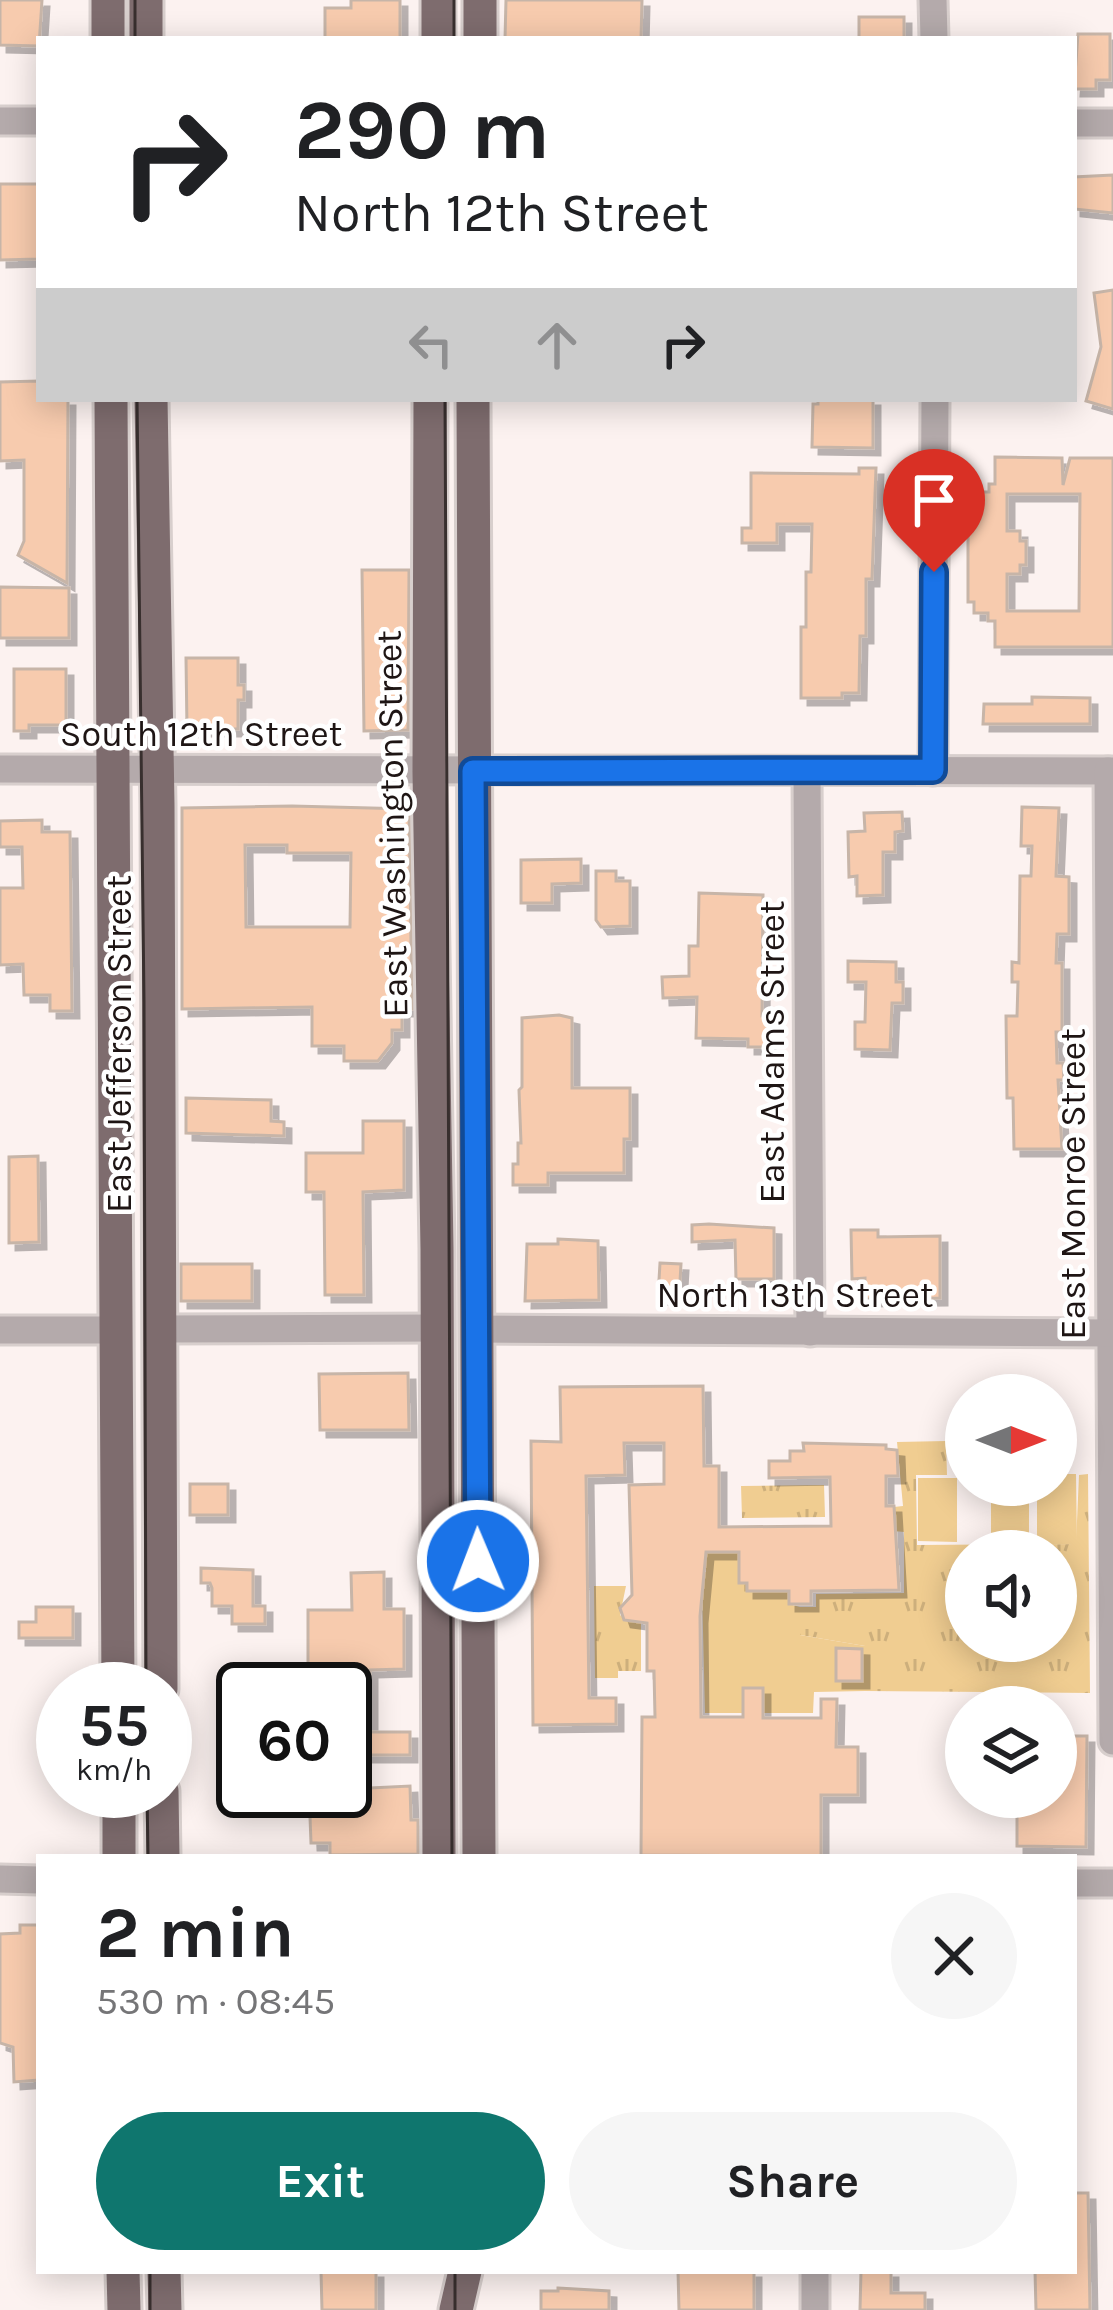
<!DOCTYPE html>
<meta charset="utf-8">
<style>
:root{--surface:#fff;--page:#f6f6f6;--text:#202124;--muted:#757577;--accent:#0f766e}
body{margin:0;font-family:Karla,sans-serif;background:var(--page);color:var(--text);height:100vh;display:flex;flex-direction:column;font-size:45px;white-space:nowrap}
*{box-sizing:border-box;margin:0}
p{font-size:39px;color:var(--muted)}
.icon{flex:none;width:66px;height:66px;fill:none;stroke:currentColor;stroke-width:2;stroke-linecap:round;stroke-linejoin:round}
.map{position:relative;flex:1;overflow:hidden}
.drawer{position:absolute;left:36px;top:1854px;width:1041px;height:420px;display:flex;flex-direction:column;background:var(--surface);border-radius:0px;box-shadow:0 6px 30px #0003}
.drawer>*{flex:none}
.guide{position:absolute;left:36px;top:36px;width:1041px;height:366px;border-radius:0px;box-shadow:0 6px 30px #0003;background:#fff;color:var(--text);overflow:hidden}
.needle{width:78px;rotate:90deg}
.fabs{position:absolute;left:945px;top:1374px;display:grid;gap:24px}
.fabs a{display:grid;place-items:center;width:132px;height:132px;border-radius:50%;background:var(--surface);box-shadow:0 6px 30px #0003;font-size:60px}
.speed{position:absolute;left:36px;top:1662px;display:flex;gap:24px;font-size:60px;font-weight:700;text-align:center}
.speed>*{display:grid;place-content:center;width:156px;height:156px;border-radius:50%;background:var(--surface);box-shadow:0 6px 30px #0003;line-height:1}
.speed small{font-size:30px;font-weight:400}
.speed .limit{border:6px solid #111;border-radius:18px;background:#fff;color:#111}
.pin{position:absolute;display:grid;place-items:center;width:102px;height:102px;color:#fff;margin:-123px -51px;border-radius:50% 50% 50% 0;rotate:-45deg;box-shadow:0 0 12px #0007}
.pin .icon{rotate:45deg}
.me{position:absolute;width:132px;margin:-66px;rotate:359deg;stroke-linejoin:round;filter:drop-shadow(0 0 9px #0008)}
.turn{display:flex;align-items:center;gap:42px;height:252px;padding:0 60px;font-size:54px}
.turn .icon{width:156px;height:156px;stroke-width:2.5}
.turn b{display:block;font-size:84px;line-height:102px}
.lanes{display:flex;align-items:center;height:114px;padding:0 60px;background:#0003;justify-content:center;gap:60px;direction:ltr}
.lanes .off{opacity:.35}
.round{display:grid;place-items:center;flex:none;width:126px;height:126px;border-radius:63px;background:var(--page)}
.summary{display:flex;align-items:center;justify-content:space-between;height:204px;padding:0 60px}
h1{font-size:72px;font-weight:700;line-height:90px}
.cta{display:flex;gap:24px;margin-top:auto;padding:24px 60px}
.cta a{flex:1;height:138px;border-radius:72px;background:var(--accent);color:#fff;font-size:48px;font-weight:700;line-height:138px;text-align:center}
.cta a+a{background:var(--page);color:var(--text)}
.map>svg:first-child{display:block}
.grass{fill:url(#grass-tufts);fill-rule:evenodd}
.green{fill:#f0cd91}
.building{fill:#f7cbae;stroke:#c7b5a8;stroke-width:3;fill-rule:evenodd;filter:url(#shadow)}
.lines{fill:none;stroke-linecap:round;stroke-linejoin:round}
.minor-casing{stroke:#d8cfcd;stroke-width:33}
.major-casing{stroke:#d8cfcd;stroke-width:39}
.minor{stroke:#b4aaab;stroke-width:27}
.major{stroke:#7e6c6e;stroke-width:33}
.tram{stroke:#382f2e;stroke-width:3}
.route-casing{stroke:#114b97;stroke-width:30}
.route{stroke:#1a73e8;stroke-width:21}
.labels{text-anchor:middle;dominant-baseline:central;stroke-width:9;stroke-linejoin:round;paint-order:stroke}
.street-label{font-size:36px;fill:#1e1514;stroke:#fff}
</style>
<div class="map">
<svg width="1113" height="2310" viewBox="0 0 1113 2310">
<defs>
<pattern id="grass-tufts" width="24" height="20" patternUnits="userSpaceOnUse" patternTransform="scale(3)"><rect width="24" height="20" fill="#f0cd91"/><path d="M3 7l-1-3M5 7V3M7 7l1-3M15 17l-1-3M17 17v-4M19 17l1-3" fill="none" stroke="#cdaf7c"/></pattern>
<filter id="shadow"><feDropShadow dx="7" dy="7" stdDeviation="0" flood-color="#0004"/></filter>
</defs>
<rect width="100%" height="100%" fill="#fcf2f0"/>
<g class="grass">
<path d="M946,1441L947,1475H916L917,1545L1076,1544L1079,1475L1088,1474L1090,1693L865,1691V1646L800,1635V1607H816V1594L904,1593V1532L894,1531V1507L903,1506L897,1442ZM966,1551H1056V1641H966Z"/>
<path d="M824,1485L825,1517L742,1518L741,1486Z"/>
<path d="M594,1586H626L620,1615L629,1622H641V1671H618V1678H595Z"/>
</g>
<g class="green">
<path d="M1056,1474H1076L1077,1544L1037,1545V1485H1056Z"/>
<path d="M918,1478H957V1542L918,1541Z"/>
<rect x="991" y="1485" width="38" height="58"/>
<path d="M739,1551V1583H747V1591H789V1604L800,1607V1635L865,1646V1691L814,1692L813,1713H705L702,1590L681,1572H706V1552Z"/>
</g>
<g class="building">
<path d="M0,0H42L39,46L0,45Z"/>
<path d="M351,0H400V39H325V8H351Z"/>
<path d="M506,0H642L641,39H505Z"/>
<rect x="859" y="17" width="45" height="22"/>
<path d="M1078,34H1110V80H1096V89H1074Z"/>
<path d="M1113,175V213L1074,209V177Z"/>
<path d="M0,184H39V259L0,260Z"/>
<path d="M1113,290V409L1086,401L1101,347L1094,293Z"/>
<path d="M39,381V399H68L67,583L18,555L24,541V460L0,461V382Z"/>
<path d="M818,399H873V448L812,447L813,404H818Z"/>
<path d="M995,457L1062,458L1063,485L1070,458H1113V647H995V621H988V613H974V602H968V505H975V492H989V484H995ZM1007,494H1080L1079,611H1007V574H1020V565H1026V541H1020V531H1007Z"/>
<path d="M859,468H876L872,579H866V636H860L859,693H842V698H801V627H806V572H811L812,524H777V543H742V528H751V473L859,474Z"/>
<path d="M362,570H409L408,730L364,731Z"/>
<path d="M0,587L69,588V638H0Z"/>
<path d="M186,658H238V685H244V700H238V729H187Z"/>
<path d="M14,669H66V725H29V731H14Z"/>
<path d="M1032,697L1090,698V724H983L984,704H1032Z"/>
<path d="M292,806L409,809L412,1009H402V1030H392V1043L378,1061H344V1046H312V1007L182,1009V808ZM245,845H287V853H351L350,927H246Z"/>
<path d="M1022,807L1059,808L1056,876L1069,877V934H1057L1056,963H1062V1032H1056L1057,1063H1063L1064,1080H1058L1062,1149H1014L1013,1098H1007L1006,1016H1017L1018,982H1012V962L1019,963L1020,876H1031L1032,846H1021Z"/>
<path d="M902,812L903,831L895,832V852H883V895L857,896V876L849,877L848,832L865,831L864,813Z"/>
<path d="M42,820V832H70L72,1011H50V995H24L23,964L0,965V888H23L22,847H0V821Z"/>
<path d="M581,859V883L552,884V903H521V860Z"/>
<path d="M596,871H616V881H630V926L601,927L596,920Z"/>
<path d="M699,893L763,895L762,1016H768V1047H748V1039L696,1038L697,997L663,998L662,977L689,976V946H698Z"/>
<path d="M848,961L896,962V982H903V1003H892L890,1050L855,1049V1022H865L866,982H848Z"/>
<path d="M559,1015L572,1018V1088H630V1139H624V1173H548V1185H513V1164H518V1143H521L519,1090L522,1087V1018Z"/>
<path d="M186,1098L271,1100V1121L284,1122V1136L186,1133Z"/>
<path d="M363,1121H404V1190L363,1192L364,1295H325L324,1192H306V1153H363Z"/>
<path d="M38,1156L39,1242L9,1243V1157Z"/>
<path d="M709,1224L774,1228V1279H736L735,1240L692,1242V1225Z"/>
<path d="M851,1230H878V1237L940,1236V1298L865,1299V1278L852,1279Z"/>
<path d="M558,1239L598,1241L599,1300L525,1301L527,1244H558Z"/>
<path d="M660,1263L681,1264L679,1298L658,1297Z"/>
<rect x="181" y="1264" width="71" height="37"/>
<path d="M408,1373L409,1430H320L319,1374Z"/>
<path d="M703,1386L704,1466H719V1527L831,1526L830,1477L769,1478V1461H790V1451H804L803,1443L886,1445V1449L897,1450L898,1476H886V1506H894L899,1590L811,1591V1604H789V1591H747V1583H739V1552H706L700,1616L701,1717H743V1688H763V1718H821V1699H837L836,1747H858V1795H821V1856L641,1855L642,1717H655L654,1671H647V1623L624,1620L620,1608L632,1595L629,1485L664,1484V1443H624L625,1475L586,1476L589,1698H616V1724L533,1725L531,1441L561,1442L560,1387Z"/>
<rect x="190" y="1484" width="38" height="31"/>
<path d="M201,1568L253,1570V1606H265V1624H232V1606H212V1588L210,1583H201Z"/>
<path d="M384,1572V1609H404V1669L370,1670V1732H410V1755H345V1689H308V1610H352L351,1573Z"/>
<path d="M36,1607H73V1638H19V1622H36Z"/>
<path d="M836,1648L862,1649V1681H836Z"/>
<path d="M1056,1736H1087L1086,1847L1017,1846V1797H1056Z"/>
<path d="M410,1786L411,1820H418V1854L330,1855V1843H311L309,1791Z"/>
<path d="M20,1925H37L39,1933V2080L14,2082L13,2047L0,2043V1934L20,1933Z"/>
<path d="M1074,2193H1088L1090,2310H1036L1035,2271H1074Z"/>
<path d="M321,2271H376V2310H322Z"/>
<path d="M678,2271H754V2310H679Z"/>
<path d="M861,2271H891V2293H925V2310H860Z"/>
<path d="M558,2288L609,2291V2310H541V2291H558Z"/>
</g>
<g class="lines">
<g class="minor-casing">
<g id="minor">
<path d="M933,0L934,39"/>
<path d="M0,121H39"/>
<path d="M1074,123H1113"/>
<path d="M0,769L1113,771"/>
<path d="M933,771L935,399"/>
<path d="M1108,771L1113,1741"/>
<path d="M807,772L810,1332"/>
<path d="M160,1329L436,1328"/>
<path d="M476,1329L1113,1333"/>
<path d="M0,1330H118"/>
<path d="M0,1879L39,1880"/>
<path d="M1074,1883H1113"/>
<path d="M815,2271V2310"/>
</g>
</g>
<g class="major-casing">
<g id="major">
<path d="M108,0V39"/>
<path d="M146,0V39"/>
<path d="M438,0V39"/>
<path d="M480,0V39"/>
<path d="M111,399L118,1689"/>
<path d="M151,399L158,805L161,1689"/>
<path d="M430,399L429,772L437,1249L439,1857"/>
<path d="M473,399L479,1857"/>
<path d="M119,1791V1857"/>
<path d="M162,1791L163,1857"/>
<path d="M123,2271L124,2310"/>
<path d="M164,2271L165,2310"/>
<path d="M456,2310L465,2271"/>
</g>
</g>
<use href="#minor" class="minor"/>
<use href="#major" class="major"/>
<g class="tram">
<path d="M454,0V39"/>
<path d="M135,39V0"/>
<path d="M137,399L144,1002L146,1689"/>
<path d="M445,399L452,1857"/>
<path d="M147,1791L148,1857"/>
<path d="M150,2271V2310"/>
<path d="M455,2271V2310"/>
</g>
</g>
<g class="lines">
<g class="route-casing">
<path id="route" d="M478,1561L473,771L933,770L934,572"/>
</g>
<use href="#route" class="route"/>
</g>
<g class="labels">
<g class="street-label">
<text x="201" y="734">South 12th Street</text>
<text transform="translate(392 824) rotate(-91)">East Washington Street</text>
<text transform="translate(119 1044) rotate(-90)">East Jefferson Street</text>
<text transform="translate(772 1052) rotate(-90)">East Adams Street</text>
<text transform="translate(1073 1184) rotate(-90)">East Monroe Street</text>
<text x="795" y="1295">North 13th Street</text>
</g>
</g>
</svg>
<div class="fabs">
<a><svg class="needle" viewBox="-14 -14 28 28"><path d="M0-13l5 13h-10z" fill="#e53935"/><path d="M0 13l5-13h-10z" fill="#757577"/></svg></a>
<a><svg class="icon" aria-label="sound" viewBox="0 0 24 24"><path d="M4 9h4l5-4v14l-5-4H4zM17 9q2 3 0 6"/></svg></a>
<a><svg class="icon" aria-label="layers" viewBox="0 0 24 24"><path d="M12 4l9 5-9 5-9-5zM3 14l9 5 9-5"/></svg></a>
</div>
<div class="speed"><div>55<small>km/h</small></div><div class="limit">60</div></div>
<div class="pin" style="left:934px;top:572px;background:#d93025"><svg class="icon" aria-label="arrive" viewBox="0 0 24 24"><path d="M6 21V4h12l-3 4 3 4H6"/></svg></div>
<svg class="me" style="left:478px;top:1561px" viewBox="-20 -20 40 40"><circle r="17" fill="#1a73e8" stroke="#fff" stroke-width="3"/><path d="M0-11L8 9 0 5-8 9z" fill="#fff"/></svg>
<div class="guide">
<div class="turn"><svg class="icon" aria-label="right" viewBox="0 0 24 24"><path d="M7 20v-9h11M14 6l5 5-5 5"/></svg><div><b>290 m</b>North 12th Street</div></div>
<div class="lanes"><svg class="icon off" aria-label="left" viewBox="0 0 24 24"><path d="M17 20v-9H6M10 6l-5 5 5 5"/></svg><svg class="icon off" aria-label="ahead" viewBox="0 0 24 24"><path d="M12 20V5M6 11l6-6 6 6"/></svg><svg class="icon" aria-label="right" viewBox="0 0 24 24"><path d="M7 20v-9h11M14 6l5 5-5 5"/></svg></div>
</div>
<section class="drawer">
<div class="summary"><div><h1>2 min</h1><p>530 m · 08:45</p></div><a class="round"><svg class="icon" aria-label="close" viewBox="0 0 24 24"><path d="M6 6l12 12M18 6L6 18"/></svg></a></div>
<div class="cta"><a>Exit</a><a>Share</a></div>
</section>
</div>
